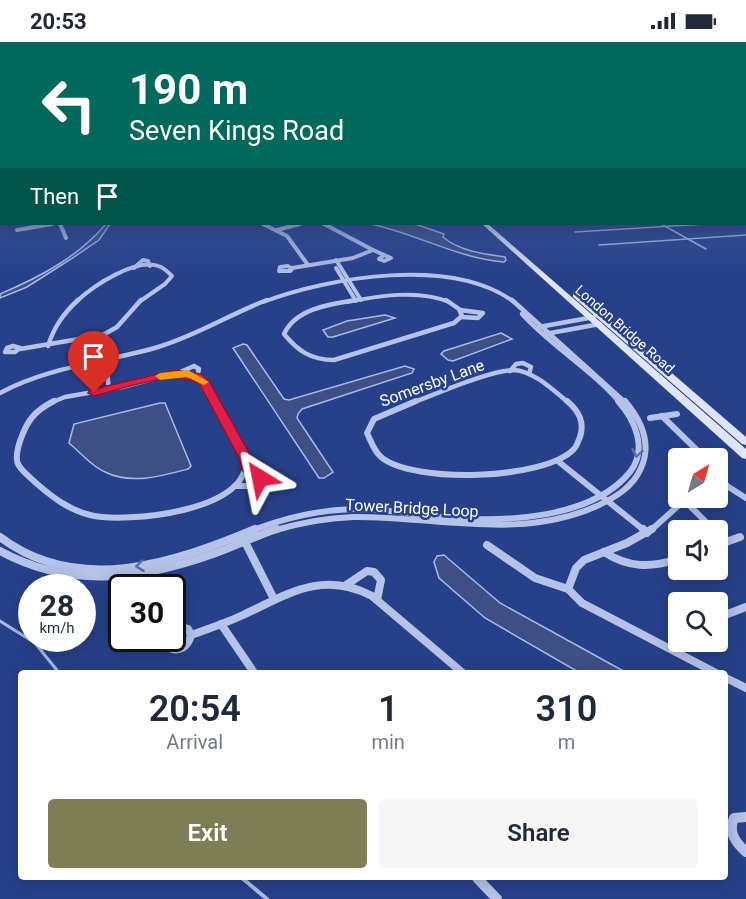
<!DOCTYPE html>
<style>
:root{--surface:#fff;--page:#f6f6f7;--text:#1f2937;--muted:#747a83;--accent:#7e7e56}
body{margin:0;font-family:Roboto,sans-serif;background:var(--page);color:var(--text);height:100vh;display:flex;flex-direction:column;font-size:22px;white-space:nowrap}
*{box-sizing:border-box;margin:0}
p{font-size:20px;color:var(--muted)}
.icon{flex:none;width:33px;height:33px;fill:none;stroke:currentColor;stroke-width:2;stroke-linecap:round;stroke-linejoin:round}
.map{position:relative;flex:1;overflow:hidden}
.side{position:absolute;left:18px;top:628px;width:710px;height:210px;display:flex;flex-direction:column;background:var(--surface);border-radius:6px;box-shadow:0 3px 15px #0003}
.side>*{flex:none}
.top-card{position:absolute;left:0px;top:0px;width:747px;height:183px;box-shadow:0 3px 15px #0003;background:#00695c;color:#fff;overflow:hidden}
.needle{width:39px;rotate:37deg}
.controls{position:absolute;left:668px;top:406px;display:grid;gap:12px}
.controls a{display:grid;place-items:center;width:60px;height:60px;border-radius:6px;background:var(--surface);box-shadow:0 3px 15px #0003;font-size:30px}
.speed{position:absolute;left:18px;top:532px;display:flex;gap:12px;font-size:30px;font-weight:700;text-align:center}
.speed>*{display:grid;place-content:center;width:78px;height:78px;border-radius:50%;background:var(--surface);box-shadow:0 3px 15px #0003;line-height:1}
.speed small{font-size:15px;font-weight:400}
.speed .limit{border:3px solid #111;border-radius:9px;background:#fff;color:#111}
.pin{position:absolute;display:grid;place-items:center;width:51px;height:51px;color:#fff;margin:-62px -26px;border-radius:50% 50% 50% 0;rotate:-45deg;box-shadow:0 0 6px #0007}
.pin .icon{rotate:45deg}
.me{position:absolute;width:66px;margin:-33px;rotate:325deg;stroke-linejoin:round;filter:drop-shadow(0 0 4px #0008)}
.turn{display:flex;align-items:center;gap:21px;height:126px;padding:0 30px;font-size:27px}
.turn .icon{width:78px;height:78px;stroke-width:2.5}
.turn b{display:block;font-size:42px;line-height:51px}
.then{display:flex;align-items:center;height:57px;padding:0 30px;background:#0003;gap:12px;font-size:22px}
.eta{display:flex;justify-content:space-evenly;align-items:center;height:102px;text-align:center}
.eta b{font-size:36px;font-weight:600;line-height:42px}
.cta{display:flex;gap:12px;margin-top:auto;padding:12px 30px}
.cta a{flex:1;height:69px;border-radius:6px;background:var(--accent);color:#fff;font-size:24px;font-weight:600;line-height:69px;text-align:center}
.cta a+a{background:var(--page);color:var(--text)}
.status{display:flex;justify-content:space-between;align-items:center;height:42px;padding:0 30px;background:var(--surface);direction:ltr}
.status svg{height:16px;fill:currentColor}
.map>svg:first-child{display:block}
.water{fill:#3d4f85;stroke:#a9bbea;stroke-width:1.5}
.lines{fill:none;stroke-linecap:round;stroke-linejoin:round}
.stream-far2{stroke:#a9bbea;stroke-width:1.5}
.stream-far1{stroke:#a9bbea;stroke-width:3}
.stream{stroke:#a9bbea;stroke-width:4}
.street-far4{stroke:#b5c3e9;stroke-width:4}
.street-far3{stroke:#b5c3e9;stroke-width:4.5}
.street-far2{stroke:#b5c3e9;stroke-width:6}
.street-far1{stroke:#b5c3e9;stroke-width:8}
.street{stroke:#b5c3e9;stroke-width:10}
.secondary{fill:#dfe5f8;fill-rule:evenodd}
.oneway{stroke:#596eab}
.route{fill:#e11d48;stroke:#92132f;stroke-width:1.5}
.slow{fill:#f59e0b}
.labels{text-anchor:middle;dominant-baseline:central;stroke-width:5;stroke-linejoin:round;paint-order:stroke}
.far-street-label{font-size:14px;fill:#fff;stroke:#27408a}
.street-label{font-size:16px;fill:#fff;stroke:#27408a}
</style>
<div class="status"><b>20:53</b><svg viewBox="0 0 49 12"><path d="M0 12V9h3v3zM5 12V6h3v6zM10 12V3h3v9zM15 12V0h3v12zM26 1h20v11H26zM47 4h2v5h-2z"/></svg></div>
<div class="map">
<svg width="746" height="857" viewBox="0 0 746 857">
<rect width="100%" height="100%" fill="#27408a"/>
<g class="water">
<path d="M106,182H110L99,198L71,217L27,245L0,256V252C40,235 78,215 106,182Z"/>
<path d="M371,182H415L444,192L443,195C459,209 484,212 505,215L506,218L504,220C457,216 417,192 371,182Z"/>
<path d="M385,273L395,276L333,295H328L323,288L347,279Z"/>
<path d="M501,291L512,297L453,319L448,318L441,312L444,309Z"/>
<path d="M243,302L247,303L284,357L289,358L405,324L414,327L412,331L302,367L298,372L297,376L333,430L324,436H319L233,306Z"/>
<path d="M160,361H165L191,424L188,427C162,434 131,443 105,430C92,425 80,410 69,401L74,382Z"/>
<path d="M444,513L500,561L627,631H580L485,576L439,536L434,520L437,514Z"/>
</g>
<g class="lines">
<g class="stream-far2">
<path d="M661,182L706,207"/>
<path d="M575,190L706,182"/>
<path d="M599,203L746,193"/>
</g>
<path class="stream-far1" d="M0,579L35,601L60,632"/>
<path class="stream" d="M242,836L267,857"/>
<g class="street-far4">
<path d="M60,182L66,196"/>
<path d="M263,182L287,194L308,223"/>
<path d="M17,188L52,182"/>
<path d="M277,188L300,182"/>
<path d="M373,208L391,216L384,219L379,217L384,213"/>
<path d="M336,218L361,258"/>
<path d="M288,224L292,227L290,229H279L280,225Z"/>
<path d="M134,226L143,218L148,219L150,224"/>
<path d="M292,226L353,216L373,208L324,182"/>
<path d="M336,226L356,259"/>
<path d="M76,260C93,244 137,214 161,225C165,227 169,231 172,234L165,242L139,260"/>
<path d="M263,260C330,235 452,214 514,260"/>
<path d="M347,260C378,254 419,247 449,260"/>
</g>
<g class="street-far3">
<path d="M356,258C331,262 296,266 284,292C298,309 311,318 334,318L454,281L462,274L459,267L446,258"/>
<path d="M512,258L626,361"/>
<path d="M460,268L483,271L478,276L461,275"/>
<path d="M522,272C552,305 591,327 620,361"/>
<path d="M539,285L594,275"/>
<path d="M545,292L600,282"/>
<path d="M13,304L20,306L15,310H5L7,306Z"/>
<path d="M48,304C54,285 63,272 78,258"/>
<path d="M20,307L103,293"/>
<path d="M510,329L516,322L523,321L531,325L529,332"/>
<path d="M178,331L194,324L199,327L197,335"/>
<path d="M109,348L103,293L117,285L141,258"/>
<path d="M0,351C50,324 104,321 158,305C196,294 230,272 267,258"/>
<path d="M50,361L65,355L122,345L175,331L194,333L205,341L216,361"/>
<path d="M412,361C436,352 491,328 514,328C534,329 554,349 569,361"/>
</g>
<g class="street-far2">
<path d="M54,359C34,369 27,379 20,399C12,424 19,425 36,441C52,455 69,468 90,473C125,482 254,469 245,416L215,359"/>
<path d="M416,359L374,377L367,391C371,399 374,409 381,415C413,442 545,438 574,407C577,404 578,399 580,395C585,380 579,369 567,359"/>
<path d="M662,374L706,417"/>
<path d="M650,376L677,372"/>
<path d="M559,420L645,489"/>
<path d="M717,428L727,444"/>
<path d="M235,444H252L259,439L258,432L247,425"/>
<path d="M717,444H727L746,456"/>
<path d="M684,458L715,489"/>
<path d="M251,489C284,476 318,468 354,467C386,466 417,474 450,476C505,480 592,477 630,430C648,407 635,378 618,359"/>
<path d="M272,489C299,481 326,476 353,475C435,474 519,499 597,464C616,455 633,445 641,426C652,402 641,378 625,359"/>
<path d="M650,489L687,456"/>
</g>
<g class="street-far1">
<path d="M643,487L647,491"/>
<path d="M717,491L726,500L717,503"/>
<path d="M0,495C78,554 174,521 255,487"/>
<path d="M244,498L274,557"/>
<path d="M726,500L740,495"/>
<path d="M487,503L535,536L568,547"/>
<path d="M0,509C70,547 140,538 213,512C234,505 255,494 277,487"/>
<path d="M604,510C629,526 650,526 678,517"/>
<path d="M346,543L367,529L374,530L381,538L377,558"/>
<path d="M568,547L582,561L718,632"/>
<path d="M568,547L576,526L584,518L627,501L652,487"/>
<path d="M717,576L746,565"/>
<path d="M221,582L255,632"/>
<path d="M191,593C208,587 226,581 243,573C288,552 323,528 372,554L464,632"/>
<path d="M166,597L167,605C179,611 188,605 191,593L188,587L180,585L172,588"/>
<path d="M679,611L683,600"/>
<path d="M724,635L746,646"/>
</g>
<g class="street">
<path d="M746,775L734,776C728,790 735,800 746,810"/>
<path d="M477,836L497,857"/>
</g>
<g class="secondary">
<path d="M482,182H488L746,407V417L742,416Z"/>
<path d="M573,251H579L746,395V403L742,402L573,255Z"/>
</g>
</g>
<defs><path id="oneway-chevron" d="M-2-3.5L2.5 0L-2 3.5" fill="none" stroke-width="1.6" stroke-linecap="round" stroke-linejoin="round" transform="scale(1.5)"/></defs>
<g class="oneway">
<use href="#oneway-chevron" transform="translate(637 411) rotate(100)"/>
<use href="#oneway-chevron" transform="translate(140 524) rotate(173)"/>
</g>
<linearGradient id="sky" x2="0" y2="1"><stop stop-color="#15234c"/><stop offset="0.49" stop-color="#415998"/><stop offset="1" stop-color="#415998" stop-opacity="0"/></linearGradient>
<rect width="746" height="237" fill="url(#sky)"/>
<path class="route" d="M175,328L201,332L209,339L252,416L253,423L267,436L265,440H255L242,428L239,416L200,343C179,325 120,348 94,354L88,351L90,348Z"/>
<path class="slow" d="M188,328L209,340L204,343L187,335L160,338L155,334L160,331Z"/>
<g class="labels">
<g class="far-street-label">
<text transform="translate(625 287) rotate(41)">London Bridge Road</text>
</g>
<g class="street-label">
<text transform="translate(432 341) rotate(-20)">Somersby Lane</text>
<text transform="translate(412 466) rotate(3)">Tower Bridge Loop</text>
</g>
</g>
</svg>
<div class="controls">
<a><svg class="needle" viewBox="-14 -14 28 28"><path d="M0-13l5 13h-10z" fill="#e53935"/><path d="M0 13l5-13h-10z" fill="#747a83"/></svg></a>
<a><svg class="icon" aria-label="sound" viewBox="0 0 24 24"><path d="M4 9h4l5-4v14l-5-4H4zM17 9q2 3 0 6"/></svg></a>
<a><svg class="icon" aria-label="search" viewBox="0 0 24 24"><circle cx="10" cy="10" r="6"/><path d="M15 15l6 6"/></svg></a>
</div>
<div class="speed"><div>28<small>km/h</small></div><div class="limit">30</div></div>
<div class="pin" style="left:94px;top:351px;background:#d93025"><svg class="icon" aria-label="arrive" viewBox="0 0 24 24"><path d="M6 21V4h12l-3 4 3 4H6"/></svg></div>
<svg class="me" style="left:260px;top:436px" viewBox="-20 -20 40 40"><path d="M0-17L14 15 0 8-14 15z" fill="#e11d48" stroke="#fff" stroke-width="4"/></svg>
<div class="top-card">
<div class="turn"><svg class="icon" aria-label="left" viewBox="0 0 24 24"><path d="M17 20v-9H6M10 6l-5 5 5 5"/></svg><div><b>190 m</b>Seven Kings Road</div></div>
<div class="then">Then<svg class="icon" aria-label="arrive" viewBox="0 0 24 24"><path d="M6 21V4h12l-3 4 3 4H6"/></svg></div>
</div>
<section class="side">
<div class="eta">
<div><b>20:54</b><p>Arrival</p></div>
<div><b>1</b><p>min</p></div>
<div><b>310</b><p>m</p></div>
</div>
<div class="cta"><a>Exit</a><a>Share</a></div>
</section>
</div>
